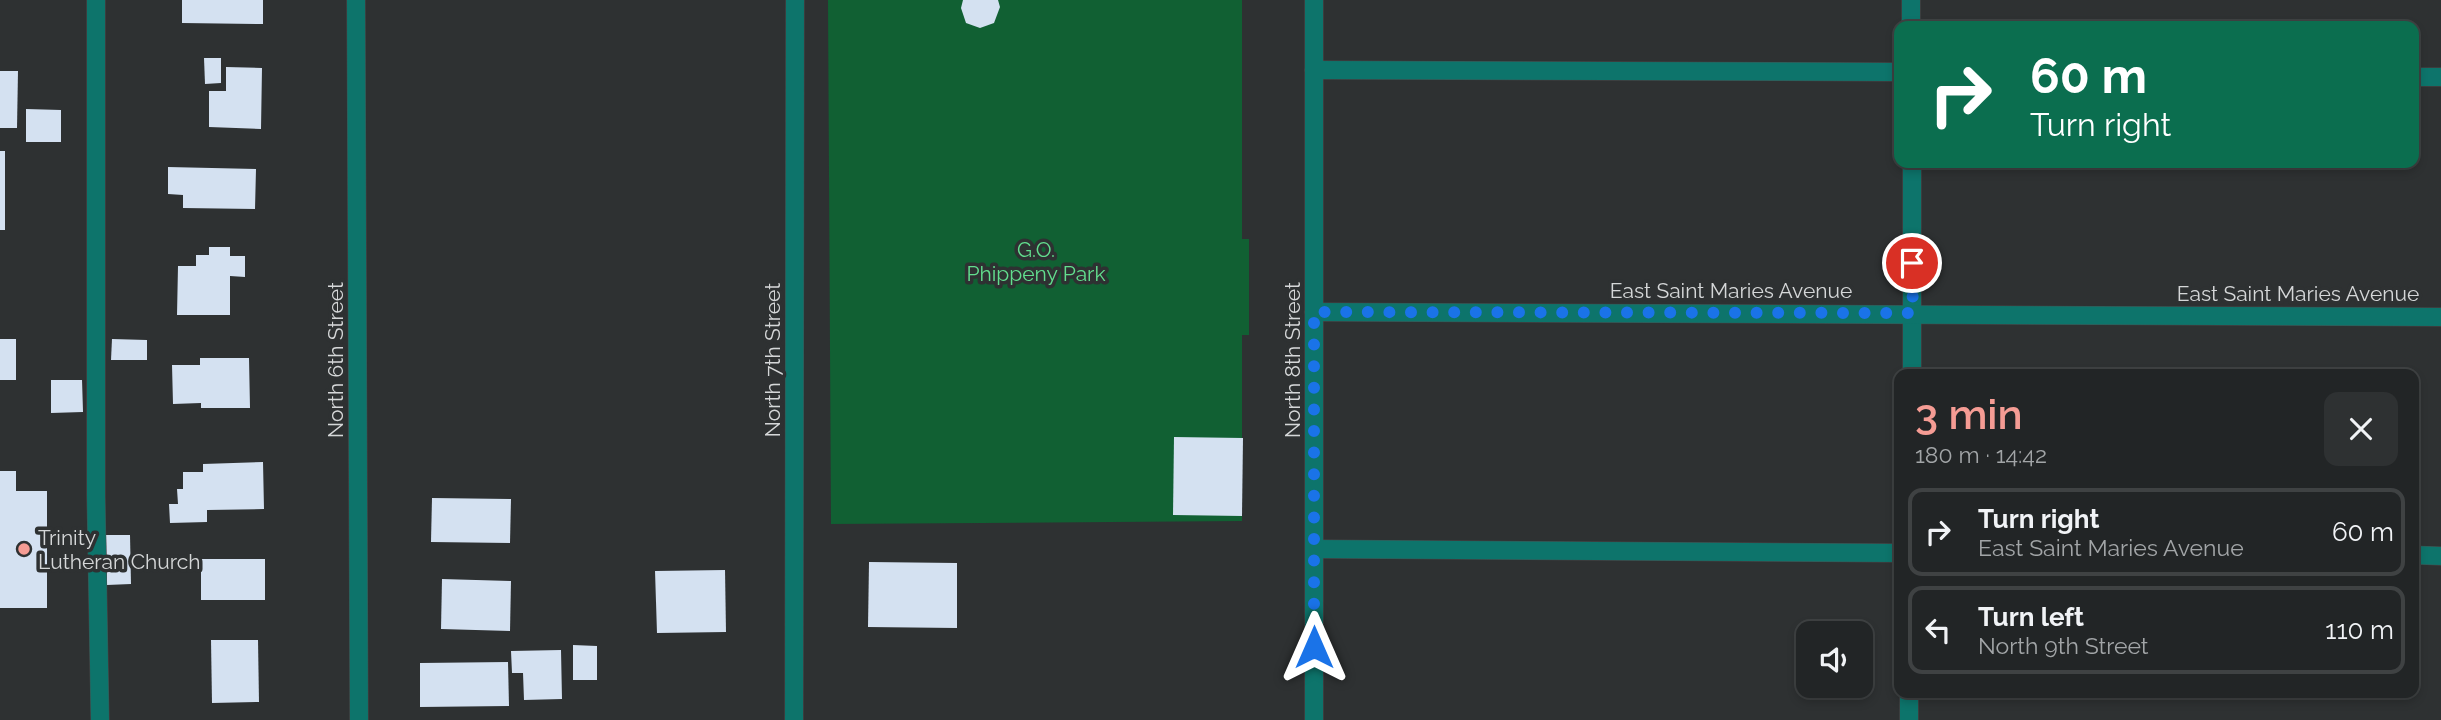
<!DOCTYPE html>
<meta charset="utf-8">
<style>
:root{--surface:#222526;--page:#2e3132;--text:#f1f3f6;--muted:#a2a5a7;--line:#3f4243;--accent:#f59c94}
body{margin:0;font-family:Raleway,sans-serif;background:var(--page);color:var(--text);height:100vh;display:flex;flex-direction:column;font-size:26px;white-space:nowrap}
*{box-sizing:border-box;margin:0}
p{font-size:23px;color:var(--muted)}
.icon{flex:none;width:38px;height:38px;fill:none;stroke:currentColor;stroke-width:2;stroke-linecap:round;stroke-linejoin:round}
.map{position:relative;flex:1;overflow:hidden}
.sheet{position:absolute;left:1894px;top:369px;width:525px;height:329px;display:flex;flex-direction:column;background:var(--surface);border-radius:14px;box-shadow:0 4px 10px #0003,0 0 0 2px var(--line)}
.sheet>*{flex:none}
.banner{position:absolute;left:1894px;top:21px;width:525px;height:147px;border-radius:14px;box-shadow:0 4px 10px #0003,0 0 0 2px var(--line);background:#0b6e4f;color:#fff;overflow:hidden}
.tools{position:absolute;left:1796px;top:621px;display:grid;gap:14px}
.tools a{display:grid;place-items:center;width:77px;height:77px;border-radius:14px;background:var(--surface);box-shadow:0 4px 10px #0003,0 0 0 2px var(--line);font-size:35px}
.pin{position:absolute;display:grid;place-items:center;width:60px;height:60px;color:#fff;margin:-30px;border:4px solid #fff;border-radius:50%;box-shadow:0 2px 7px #0007}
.me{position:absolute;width:77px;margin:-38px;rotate:0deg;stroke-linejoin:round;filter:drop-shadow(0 0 5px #0008)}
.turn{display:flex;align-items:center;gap:24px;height:147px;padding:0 21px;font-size:32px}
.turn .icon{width:91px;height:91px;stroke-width:2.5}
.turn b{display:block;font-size:49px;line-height:60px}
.round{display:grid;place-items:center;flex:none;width:74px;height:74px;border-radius:14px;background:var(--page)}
.summary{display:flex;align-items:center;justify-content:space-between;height:119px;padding:0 21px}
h1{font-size:42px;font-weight:600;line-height:52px;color:var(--accent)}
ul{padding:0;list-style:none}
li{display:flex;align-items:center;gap:21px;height:88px;margin:0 14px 10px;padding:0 7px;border:4px solid var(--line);border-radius:14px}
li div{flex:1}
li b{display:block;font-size:26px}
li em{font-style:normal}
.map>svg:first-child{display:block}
.green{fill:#116033}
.building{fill:#d4e1f1}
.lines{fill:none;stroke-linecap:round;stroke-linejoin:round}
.service-casing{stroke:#494c4d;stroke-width:19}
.minor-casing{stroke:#494c4d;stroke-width:19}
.tertiary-casing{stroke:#494c4d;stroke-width:19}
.service{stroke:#0d746b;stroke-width:18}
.minor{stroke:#0d746b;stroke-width:18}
.tertiary{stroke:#0d746b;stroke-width:18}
.route{stroke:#1a73e8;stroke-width:12;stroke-dasharray:0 21.6}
.poi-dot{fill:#f59c94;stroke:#2e3132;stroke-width:2.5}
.labels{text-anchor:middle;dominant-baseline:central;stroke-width:7;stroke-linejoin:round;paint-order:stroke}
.park-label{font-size:21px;fill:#62de8e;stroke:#2e3132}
.street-label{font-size:21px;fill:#d5d7d8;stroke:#2e3132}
.poi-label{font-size:21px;fill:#d5d7d8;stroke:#2e3132;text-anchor:start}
</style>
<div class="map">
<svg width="2441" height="720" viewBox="0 0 2441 720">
<rect width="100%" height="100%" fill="#2e3132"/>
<path class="green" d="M828,0H1242V239H1249V335H1242V521L831,524Z"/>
<g class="building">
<path d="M182,0H263V24L182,23Z"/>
<path d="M963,0H998L1000,7L994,23L980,28L966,23L961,8Z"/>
<path d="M204,58H221V83L205,84Z"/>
<path d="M226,67L262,68L261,129L209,127V91H226Z"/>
<path d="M0,71H18L17,128H0Z"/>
<path d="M26,109L61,110V142H26Z"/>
<rect x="0" y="151" width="5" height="79"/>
<path d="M168,167L256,169L255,209L183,208V195L168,194Z"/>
<path d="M209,247H230V256H245V277L230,276V315H177L178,266H196V255H209Z"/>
<rect x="0" y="339" width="16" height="41"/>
<path d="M112,339L147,340V360H111Z"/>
<path d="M200,358H249L250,408H201V403L173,404L172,365H200Z"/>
<path d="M51,380H82L83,412L51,413Z"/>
<path d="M1174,437L1243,438L1242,516L1173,515Z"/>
<path d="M263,462L264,509L207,510V522L170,523L169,504H178L177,489H183V472H203V464Z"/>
<path d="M0,471H16V491H47V608H0Z"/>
<path d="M432,498L511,499L510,543L431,542Z"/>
<path d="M106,535H130L131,584L107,585Z"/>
<rect x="201" y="559" width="64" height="41"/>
<path d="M869,562L957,563V628L868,627Z"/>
<path d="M725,570L726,632L657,633L655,571Z"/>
<path d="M442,579L511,581L510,631L441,629Z"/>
<path d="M211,640H258L259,702L212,703Z"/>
<path d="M573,645L597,646V680H573Z"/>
<path d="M561,650L562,699L524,700L523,673H512L511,651Z"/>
<path d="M508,662L509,706L420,707V663Z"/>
</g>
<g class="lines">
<g class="service-casing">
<g id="service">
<path d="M96,0V496L100,720"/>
<path d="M1314,70L1899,72"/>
<path d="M2413,77H2441"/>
<path d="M1315,549L1899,553"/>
<path d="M2413,555L2441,556"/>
</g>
</g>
<g class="minor-casing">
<g id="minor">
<path d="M356,0L359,720"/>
<path d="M1911,0V26"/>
<path d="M1912,163V374"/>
<path d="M1314,312L2441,317"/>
<path d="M1314,720V0"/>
<path d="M1909,720V693"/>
</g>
</g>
<g class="tertiary-casing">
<path id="tertiary" d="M794,720L795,0"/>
</g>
<use href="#service" class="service"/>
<use href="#minor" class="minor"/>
<use href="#tertiary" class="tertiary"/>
</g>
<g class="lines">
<path class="route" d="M1314,647V312L1913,313L1912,263"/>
</g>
<circle class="poi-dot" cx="24" cy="549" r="7"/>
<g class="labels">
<g class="park-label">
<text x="1036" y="249">G.O.<tspan x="1036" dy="24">Phippeny Park</tspan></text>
</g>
<g class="street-label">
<text x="1731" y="290">East Saint Maries Avenue</text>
<text x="2298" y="293">East Saint Maries Avenue</text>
<text transform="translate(335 360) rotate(-90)">North 6th Street</text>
<text transform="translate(772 360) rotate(-90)">North 7th Street</text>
<text transform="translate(1292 360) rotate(-90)">North 8th Street</text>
</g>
<g class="poi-label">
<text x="38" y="537">Trinity<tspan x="38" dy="24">Lutheran Church</tspan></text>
</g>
</g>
</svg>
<div class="tools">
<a><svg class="icon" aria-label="sound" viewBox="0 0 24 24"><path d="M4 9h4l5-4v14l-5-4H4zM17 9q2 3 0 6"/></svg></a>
</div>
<div class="pin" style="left:1912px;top:263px;background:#d93025"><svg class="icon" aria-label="arrive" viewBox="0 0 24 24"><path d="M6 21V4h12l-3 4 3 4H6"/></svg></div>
<svg class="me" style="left:1314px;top:647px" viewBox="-20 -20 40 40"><path d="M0-17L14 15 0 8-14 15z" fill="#1a73e8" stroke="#fff" stroke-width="4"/></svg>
<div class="banner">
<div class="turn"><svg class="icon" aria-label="right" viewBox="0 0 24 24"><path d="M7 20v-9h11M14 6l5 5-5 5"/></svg><div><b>60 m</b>Turn right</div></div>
</div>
<section class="sheet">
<div class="summary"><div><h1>3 min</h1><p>180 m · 14:42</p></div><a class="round"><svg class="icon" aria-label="close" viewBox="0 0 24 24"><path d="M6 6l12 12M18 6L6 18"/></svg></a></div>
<ul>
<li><svg class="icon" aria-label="right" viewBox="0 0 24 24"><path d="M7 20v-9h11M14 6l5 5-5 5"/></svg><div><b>Turn right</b><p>East Saint Maries Avenue</p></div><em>60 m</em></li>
<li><svg class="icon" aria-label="left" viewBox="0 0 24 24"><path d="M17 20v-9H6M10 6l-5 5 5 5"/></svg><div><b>Turn left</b><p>North 9th Street</p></div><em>110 m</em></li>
</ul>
</section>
</div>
